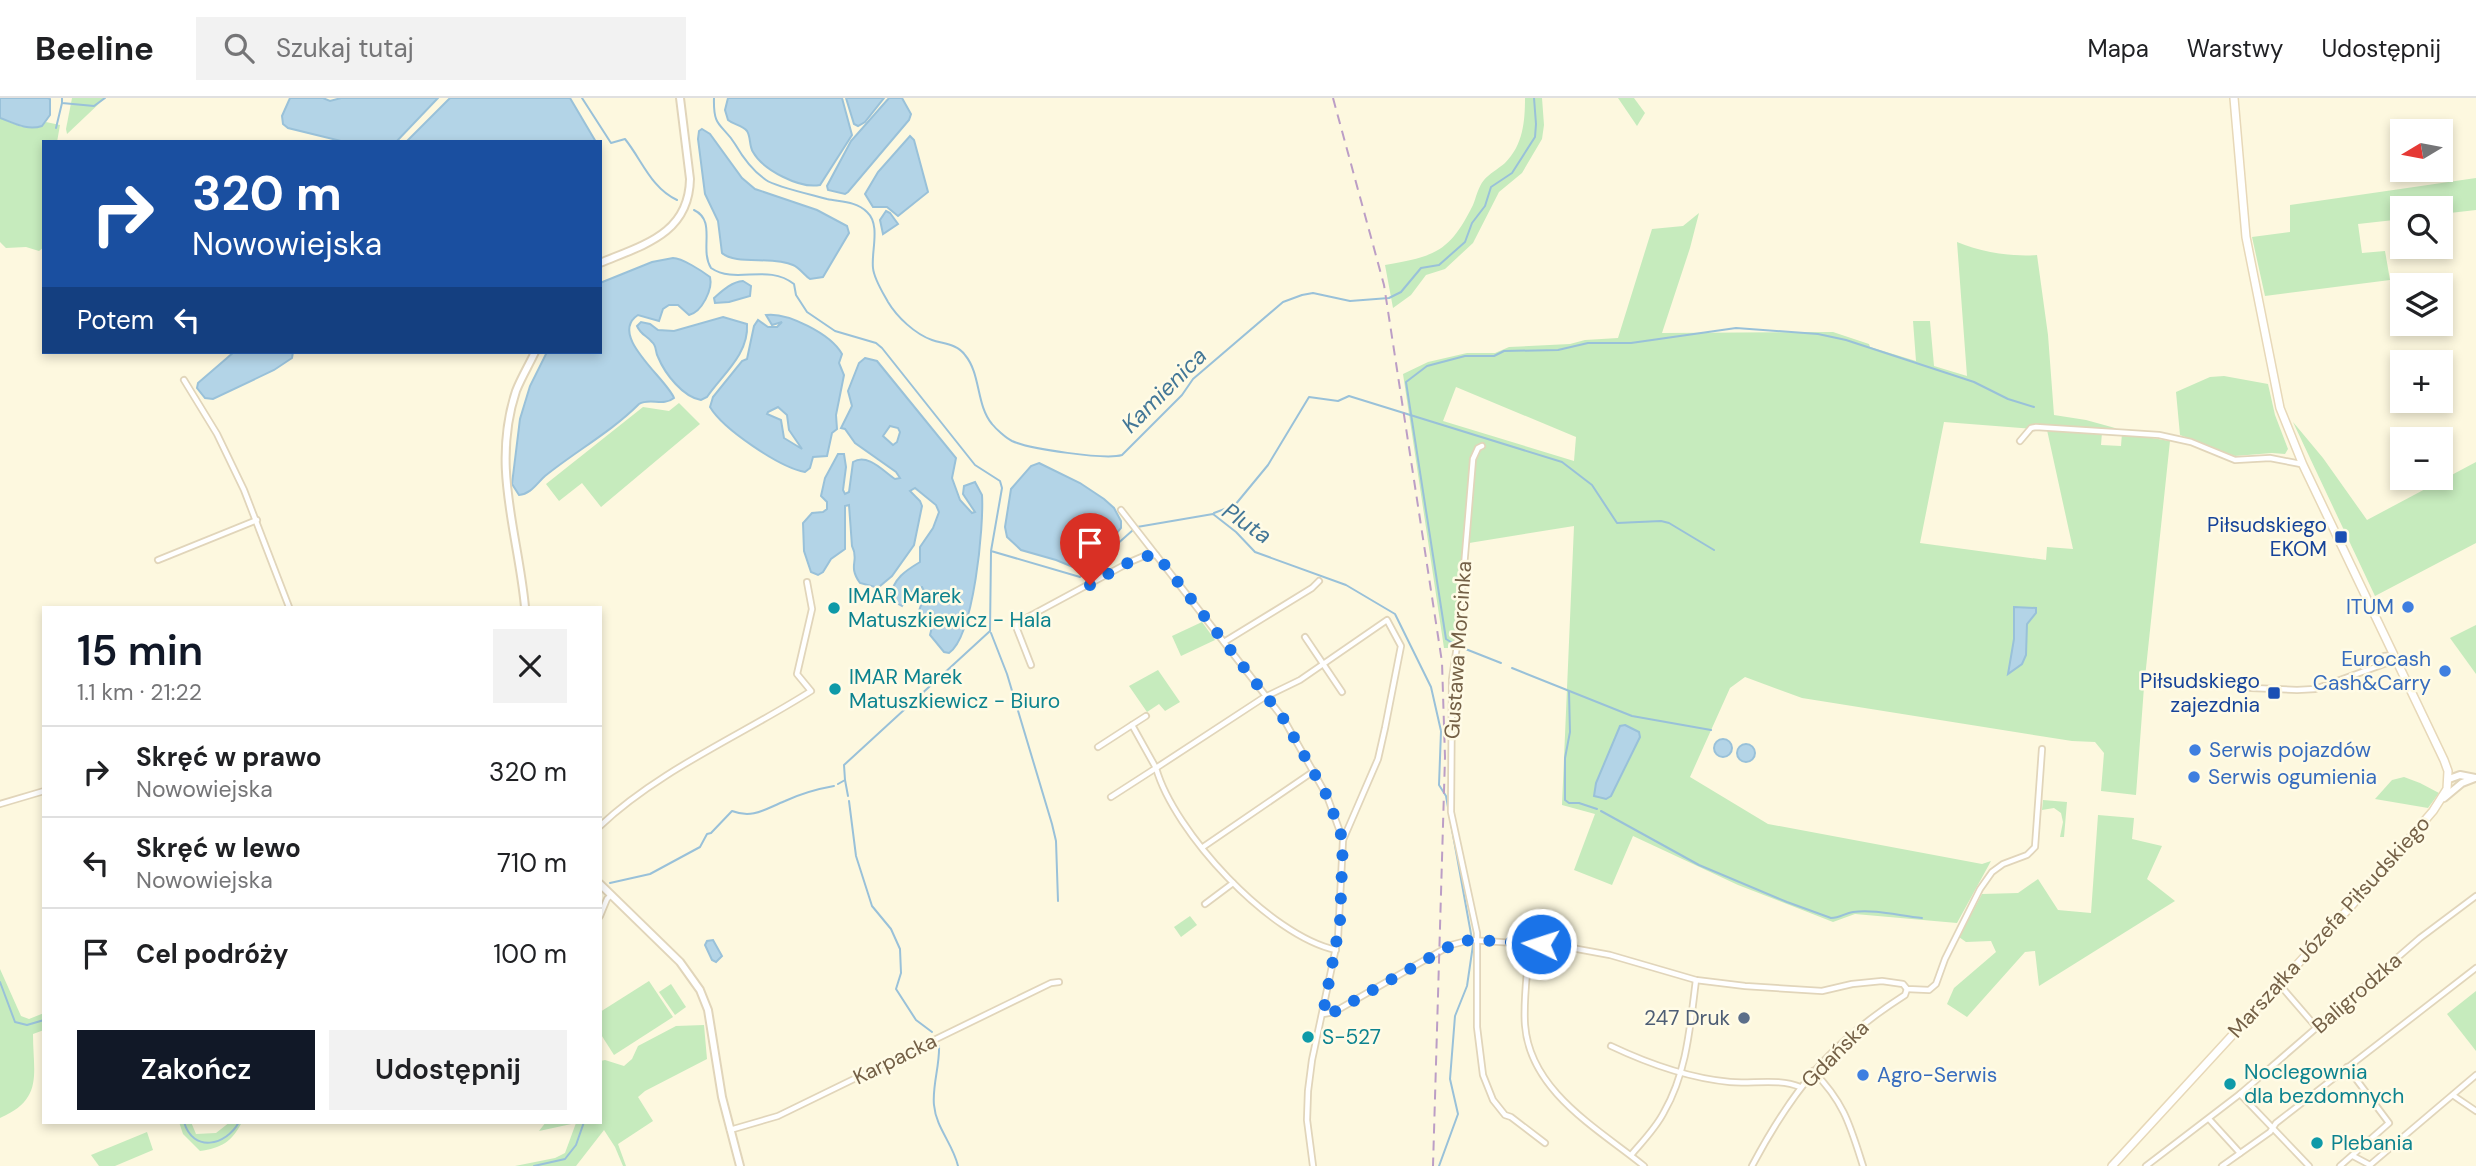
<!DOCTYPE html>
<html lang="pl">
<meta charset="utf-8">
<style>
:root{--surface:#fff;--page:#f2f2f2;--text:#202124;--muted:#757577;--line:#e0e0e0;--accent:#111827}
body{margin:0;font-family:"DM Sans",sans-serif;background:var(--page);color:var(--text);height:100vh;display:flex;flex-direction:column;font-size:26px;white-space:nowrap}
*{box-sizing:border-box;margin:0}
p{font-size:23px;color:var(--muted)}
.icon{flex:none;width:38px;height:38px;fill:none;stroke:currentColor;stroke-width:2;stroke-linecap:round;stroke-linejoin:round}
.map{position:relative;flex:1;overflow:hidden}
.details{position:absolute;left:42px;top:508px;width:560px;height:518px;display:flex;flex-direction:column;background:var(--surface);border-radius:0px;box-shadow:0 4px 10px #0003}
.details>*{flex:none}
.banner{position:absolute;left:42px;top:42px;width:560px;height:214px;border-radius:0px;box-shadow:0 4px 10px #0003;background:#1a4fa0;color:#fff;overflow:hidden}
.needle{width:46px;rotate:260deg}
.controls{position:absolute;left:2390px;top:21px;display:grid;gap:14px}
.controls a{display:grid;place-items:center;width:63px;height:63px;border-radius:0px;background:var(--surface);box-shadow:0 4px 10px #0003;font-size:35px}
.pin{position:absolute;display:grid;place-items:center;width:60px;height:60px;color:#fff;margin:-72px -30px;border-radius:50% 50% 50% 0;rotate:-45deg;box-shadow:0 0 7px #0007}
.pin .icon{rotate:45deg}
.me{position:absolute;width:77px;margin:-38px;rotate:274deg;stroke-linejoin:round;filter:drop-shadow(0 0 5px #0008)}
.turn{display:flex;align-items:center;gap:24px;height:147px;padding:0 35px;font-size:32px}
.turn .icon{width:91px;height:91px;stroke-width:2.5}
.turn b{display:block;font-size:49px;line-height:60px}
.then{display:flex;align-items:center;height:66px;padding:0 35px;background:#0003;gap:14px;font-size:26px}
.round{display:grid;place-items:center;flex:none;width:74px;height:74px;border-radius:0px;background:var(--page)}
.head{display:flex;align-items:center;justify-content:space-between;height:119px;padding:0 35px}
h1{font-size:42px;font-weight:600;line-height:52px;color:var(--accent)}
.button{display:flex;gap:14px;margin-top:auto;padding:14px 35px}
.button a{flex:1;height:80px;border-radius:0px;background:var(--accent);color:#fff;font-size:28px;font-weight:600;line-height:80px;text-align:center}
.button a+a{background:var(--page);color:var(--text)}
ul{padding:0;list-style:none}
li{display:flex;align-items:center;gap:21px;height:91px;padding:0 35px;border-top:2px solid var(--line)}
li div{flex:1}
li b{display:block;font-size:26px}
li em{font-style:normal}
header{display:flex;align-items:center;gap:42px;box-sizing:border-box;height:98px;padding:0 35px;background:var(--surface);border-bottom:2px solid var(--line)}
header strong{font-size:33px}
nav{display:flex;gap:38px;margin-inline-start:auto;font-size:24px}
.search{width:490px;height:63px;background:var(--page);display:flex;align-items:center;gap:18px;box-sizing:border-box;padding:0 24px;border-radius:0px;color:var(--muted);font-size:26px}
.map>svg:first-child{display:block}
.green{fill:#c6ebbd;fill-rule:evenodd}
.water{fill:#b3d4e7;stroke:#99c1d9;stroke-width:2;fill-rule:evenodd}
.lines{fill:none;stroke-linecap:round;stroke-linejoin:round}
.stream{stroke:#99c1d9;stroke-width:2}
.minor-casing{stroke:#e1d5ba;stroke-width:8}
.tertiary-casing{stroke:#e1d5ba;stroke-width:10}
.secondary-casing{stroke:#e7d8b8;stroke-width:10}
.minor{stroke:#fff;stroke-width:4.5}
.tertiary{stroke:#fff;stroke-width:6}
.secondary{stroke:#fff;stroke-width:7}
.rail{stroke:#bc9ec6;stroke-width:2;stroke-dasharray:10 7;stroke-linecap:butt}
.route{stroke:#1a73e8;stroke-width:12;stroke-dasharray:0 21.6}
.transit-dot{fill:#1a4fb4;stroke:#fffbe6;stroke-width:2.5}
.shop-dot{fill:#3f7fe0;stroke:#fffbe6;stroke-width:2.5}
.culture-dot{fill:#0f9aa8;stroke:#fffbe6;stroke-width:2.5}
.service-dot{fill:#5c6f8a;stroke:#fffbe6;stroke-width:2.5}
.labels{text-anchor:middle;dominant-baseline:central;stroke-width:5;stroke-linejoin:round;paint-order:stroke}
.transit-label{font-size:21px;fill:#164399;stroke:#fffbe6;text-anchor:end}
.culture-label{font-size:21px;fill:#0d838f;stroke:#fffbe6;text-anchor:start}
.shop-label{font-size:21px;fill:#366cbe;stroke:#fffbe6;text-anchor:start}
.street-label{font-size:21px;fill:#746046;stroke:#fffbe6}
.service-label{font-size:21px;fill:#4e5e75;stroke:#fffbe6;text-anchor:end}
.water-label{font-size:23px;font-style:italic;fill:#437797;stroke:#fffbe6}
</style>
<header>
<strong>Beeline</strong>
<div class="search"><svg class="icon" aria-label="search" viewBox="0 0 24 24"><circle cx="10" cy="10" r="6"/><path d="M15 15l6 6"/></svg>Szukaj tutaj</div>
<nav><a>Mapa</a><a>Warstwy</a><a>Udostępnij</a></nav>
</header>
<div class="map">
<svg width="2476" height="1068" viewBox="0 0 2476 1068">
<rect width="100%" height="100%" fill="#fdf8df"/>
<g class="green">
<path d="M72,0H105L67,36L66,31Z"/>
<path d="M1525,0H1542L1544,27L1542,41L1522,75L1499,94L1473,145L1445,171L1426,177L1411,197L1393,210L1385,167C1435,158 1449,155 1473,107C1476,100 1478,89 1484,82C1489,76 1498,71 1505,65C1523,47 1525,24 1525,0Z"/>
<path d="M1618,0H1634L1645,15L1637,28Z"/>
<path d="M0,20C15,26 33,37 46,24L60,27L57,44H44V149L39,153L26,149L6,150L0,144Z"/>
<path d="M2476,80V112L2441,116V110H2403V121L2358,126L2362,155L2385,153L2390,182L2265,198L2252,139L2290,134V107Z"/>
<path d="M1699,115L1690,150L1662,235L1833,234L1869,246L1870,249L1916,263L1913,223H1930L1934,268L1967,278L1957,144C1981,154 2011,159 2037,157L2048,237L2054,317L2086,322L2115,330L2122,335L2170,343L2144,589L2136,697L2101,693L2104,655L2095,644L2072,643L1802,600L1745,579L1730,590L1690,679L1768,726L1982,766L1991,763L1957,825L1855,816L1833,824L1738,787L1633,738L1612,787L1574,772L1595,716L1562,707L1574,428L1463,446L1455,542L1449,550H1444L1403,276L1428,264L1467,255H1495L1509,249L1570,246L1585,242L1618,240L1652,131L1683,128ZM1456,289L1576,339L1574,363L1443,323ZM1944,324L2047,332L2073,451L2047,449L2046,462L1920,445ZM2102,334L2122,335L2121,348L2101,347Z"/>
<path d="M2224,278L2268,286L2275,317L2288,351L2285,356L2272,355L2235,358L2180,337L2176,294L2210,279Z"/>
<path d="M679,305L700,326L601,409L582,385L559,403L546,386L643,309L669,313Z"/>
<path d="M2293,324L2323,360L2367,422L2476,364V445L2375,498Z"/>
<path d="M1202,524L1215,542L1181,558L1172,538Z"/>
<path d="M2476,527V576L2450,540Z"/>
<path d="M1158,572L1180,604L1165,613L1159,606L1147,614L1129,588Z"/>
<path d="M2404,679L2420,685L2439,695L2428,710L2375,701L2392,682Z"/>
<path d="M2043,702L2067,704L2064,739H2060L2063,724L2061,715L2054,710L2042,712Z"/>
<path d="M2098,717L2134,720L2132,741L2162,748L2147,781L2175,803L2039,888L2035,853L2025,854L1967,919L1947,906L1954,890L1996,854L1991,843L1966,844L1959,839L1982,796L2018,795L2038,781L2058,812L2091,815Z"/>
<path d="M1190,818L1197,827L1181,839L1174,829Z"/>
<path d="M0,871L21,918L29,921L44,915V932L33,936C33,976 44,1001 0,1020Z"/>
<path d="M649,883L673,919L614,957L600,935V914Z"/>
<path d="M671,886L686,909L675,917L659,894Z"/>
<path d="M2476,893V953L2447,916Z"/>
<path d="M704,927L707,961L645,993L638,999L653,1023L618,1046L626,1068H623L615,1049L604,1032L576,1068H515L555,1060L565,1055L576,1025L539,1033L546,1024H600V963L605,962L624,968L632,961L638,948L676,928Z"/>
<path d="M179,1024H191L196,1036L216,1035L230,1024H242C232,1044 221,1050 200,1053L183,1036Z"/>
<path d="M147,1034L153,1052L115,1068H99L91,1057Z"/>
</g>
<g class="water">
<path d="M0,0H48L50,1V17L42,28C27,33 14,25 0,20Z"/>
<path d="M290,0H323L330,3L341,0H438L396,44H345L288,30L283,26L282,18Z"/>
<path d="M450,0H570L596,44H406Z"/>
<path d="M728,0H842L852,37L820,87C800,91 763,72 753,54C749,48 751,39 747,33C742,27 734,27 728,22L725,12Z"/>
<path d="M846,0H884L865,24L858,28L854,26Z"/>
<path d="M889,0H902L911,16L909,22L848,94L845,96L828,92L827,88L851,43Z"/>
<path d="M702,31L710,36L742,80L755,91L817,112L847,128L849,135L823,179L810,181C804,177 800,170 793,167C773,158 735,167 722,155L718,123L705,96L698,41L699,33Z"/>
<path d="M910,38L914,42L928,94L898,118L887,109H873L865,96L878,74Z"/>
<path d="M886,113L890,115L898,126L883,136L880,122Z"/>
<path d="M673,160C682,160 702,173 710,179C713,191 702,214 689,217L678,207H669L663,211L659,223L638,217C607,237 667,281 674,300C663,309 650,299 639,306C611,334 576,353 545,378C537,385 531,396 519,397L512,386L520,321L530,288L547,254H600V185L652,164Z"/>
<path d="M743,183L751,188L750,198L729,204L715,205L714,200C722,193 731,184 743,183Z"/>
<path d="M766,217C787,214 831,236 842,256L839,265L844,277L836,317L837,331L832,335L827,358L813,359L810,370L805,374C779,369 723,331 710,309L713,299L742,263L747,261L754,228L758,222L768,229H777L782,224L772,227ZM778,309L787,317L789,332L802,351L784,340L781,322L767,316L768,314Z"/>
<path d="M723,219L747,226C749,256 723,276 707,299L701,302C683,299 665,276 658,259C655,254 657,248 652,244C646,237 641,237 637,228L641,224L650,226L658,232L674,233Z"/>
<path d="M234,254H293L292,260L274,272L213,301L205,300L197,290L198,285Z"/>
<path d="M865,260L877,263L956,360L952,380L960,402L972,415L975,414L963,396L964,388L975,384L982,397C984,427 974,538 949,555L944,554L930,537L933,525L931,521H921L918,516L921,507L919,503L924,493L922,489C912,489 906,502 902,508L893,503L890,499C894,480 905,473 920,464V449L933,430L939,414L936,407L915,390L910,393L920,403L922,408L914,447L892,478L880,488L875,489L860,485C847,467 860,463 852,448L849,407L845,408V451L831,461L823,474L818,477L811,474L804,453L803,425L812,415L823,414L827,411V404L821,398L825,380L838,356H844L846,369L843,392L845,396L849,394L853,364C868,355 883,373 895,381L900,380L896,374L855,345L845,331L841,330L852,308L848,293L859,265ZM890,328L898,330L900,334L897,344L893,347L883,338Z"/>
<path d="M1039,365L1080,385L1104,401L1114,410L1121,423V430L1112,441L1080,469H1073L1056,462L1021,452L1007,439L1005,429L1011,391L1031,368Z"/>
<path d="M2014,509L2036,510V515L2027,526L2026,557L2022,566L2008,576L2014,541Z"/>
<path d="M1625,627L1639,634L1640,639L1611,698L1606,701L1594,698L1596,685L1620,628Z"/>
<circle cx="1723" cy="650" r="9"/>
<circle cx="1746" cy="655" r="9"/>
<path d="M713,842L722,858L716,864L712,862L705,847L707,843Z"/>
</g>
<g class="lines">
<g class="stream">
<path d="M62,0V5L94,8L105,0"/>
<path d="M582,0L611,45L625,41C642,62 651,90 677,102"/>
<path d="M714,0C713,31 722,25 735,46C742,58 754,74 766,82C776,89 813,97 827,101C840,104 856,103 867,114C881,127 871,153 873,170C874,181 883,195 888,204C897,219 915,236 932,242C944,246 957,246 965,257C981,276 976,307 992,326C996,331 1006,340 1012,343C1029,351 1106,362 1122,357L1182,297L1193,281L1283,204L1302,197L1313,195L1350,203L1389,200L1401,194L1421,170L1439,167L1465,144L1472,125L1485,108L1491,89L1512,75L1535,39L1536,26L1534,0"/>
<path d="M56,30L62,5"/>
<path d="M694,112C717,123 699,151 711,170C736,187 767,165 794,186L796,197L807,214L835,233L876,245L882,250L975,367L1000,383L1002,390L991,453L1080,479L1133,432"/>
<path d="M1214,415L1235,407L1268,367L1309,299L1338,303L1349,298L1562,364L1592,387L1617,425L1661,423L1669,425L1714,452"/>
<path d="M1137,429L1213,416L1236,434L1255,454L1346,487L1395,516L1431,589L1441,633L1439,687L1446,698L1473,847L1467,888L1455,918L1450,981L1458,1016L1439,1068"/>
<path d="M991,535L1007,576L1052,726L1056,743L1058,803"/>
<path d="M1454,546L1446,541L1406,284L1427,268L1465,258H1494L1504,253L1558,252L1588,245H1631L1736,230L1818,236L1846,242L1974,284L2008,301L2034,309"/>
<path d="M1463,550L1501,565"/>
<path d="M1512,570L1632,618L1711,632"/>
<path d="M1569,594L1570,634L1565,660V702L1569,705H1579L1597,711"/>
<path d="M845,682L848,698"/>
<path d="M838,686L845,682L844,667L990,533L991,454"/>
<path d="M849,703L856,758L872,808L891,831L900,851L901,875L896,891L916,922L932,934"/>
<path d="M1601,713L1699,767L1787,804L1831,820C1840,820 1845,815 1853,814C1875,811 1900,818 1922,820"/>
<path d="M610,785L650,776L700,749L707,736L711,735L732,713C753,721 765,711 785,703C800,696 817,691 834,688"/>
<path d="M0,884L15,924L27,927L44,922"/>
<path d="M939,948C940,967 932,988 934,1007C936,1030 953,1046 958,1068"/>
<path d="M184,1024C193,1055 226,1048 239,1024"/>
<path d="M534,1068L565,1061L576,1047L584,1024"/>
</g>
<g class="minor-casing">
<g id="minor">
<path d="M184,282L217,336L244,392L289,509"/>
<path d="M2020,343L2031,330L2036,329L2159,337L2191,344L2235,362L2270,360L2301,366"/>
<path d="M1482,348L1478,350L1473,361L1458,541L1452,581L1451,714L1477,835V929L1483,977L1493,1002L1505,1017L1511,1019L1545,1045"/>
<path d="M1121,412L1283,620L1327,698L1343,742L1338,840L1312,962L1308,993L1307,1022L1313,1068"/>
<path d="M158,462L257,422"/>
<path d="M1305,539L1342,594"/>
<path d="M1224,544L1312,490L1319,483"/>
<path d="M1031,567L1015,526L1130,464L1144,458L1156,457"/>
<path d="M2363,569L2384,558L2394,557"/>
<path d="M2251,590L2297,592L2315,591L2387,565L2394,558"/>
<path d="M1132,627L1146,618"/>
<path d="M1098,649L1132,627L1156,670L1111,699"/>
<path d="M0,706L44,693"/>
<path d="M600,728C659,672 742,637 811,593L797,576L812,511L807,484"/>
<path d="M1203,749L1314,673"/>
<path d="M1205,806L1233,785"/>
<path d="M600,818L607,801L611,797"/>
<path d="M1529,846C1528,872 1523,901 1525,927C1530,993 1597,1030 1644,1068"/>
<path d="M1336,852C1270,838 1174,734 1156,670L1263,600L1300,582L1387,522L1401,548L1385,630L1378,661L1343,742"/>
<path d="M2279,886L2317,930"/>
<path d="M1323,916L1334,914L1451,847L1470,842L1561,848L1610,857L1696,882L1745,888L1822,893L1852,886L1882,883L1903,886L1907,891L1929,892L1936,886L1945,861L1980,791L1992,774L2003,766L2027,757L2035,749L2042,651"/>
<path d="M1611,948C1649,966 1688,980 1730,984C1752,986 1780,980 1800,989"/>
<path d="M1813,973C1844,1004 1850,1027 1863,1068"/>
<path d="M2240,996L2309,1068"/>
<path d="M2454,998L2476,1013"/>
<path d="M2209,1021L2240,1055"/>
<path d="M730,1032L778,1018L1051,885L1059,884"/>
<path d="M1631,1057C1642,1044 1656,1030 1664,1014C1687,974 1690,928 1696,882"/>
<path d="M2353,1058L2370,1067"/>
<path d="M2370,1067L2476,977"/>
<path d="M1752,1068C1793,991 1831,944 1905,897L1907,891"/>
<path d="M2146,1068L2240,996L2420,840L2476,798"/>
<path d="M2222,1068L2270,1034L2276,1025L2476,870"/>
<path d="M2340,1068L2389,1025L2347,969"/>
</g>
</g>
<g class="tertiary-casing">
<g id="tertiary">
<path d="M600,165C643,147 689,136 690,81L680,0"/>
<path d="M525,509C518,434 491,369 516,293C521,280 529,267 535,254"/>
<path d="M2449,681L2460,677L2476,680"/>
<path d="M2444,700L2462,685L2475,680"/>
<path d="M600,786L680,864L700,892L708,912L722,999L740,1068"/>
</g>
</g>
<g class="secondary-casing">
<path id="secondary" d="M2112,1068L2352,807L2433,713L2447,691L2448,673L2444,662L2303,367L2280,310L2246,139L2234,0"/>
</g>
<use href="#minor" class="minor"/>
<use href="#tertiary" class="tertiary"/>
<use href="#secondary" class="secondary"/>
<path class="rail" d="M1333,0L1384,187L1442,564L1445,659L1433,1068"/>
</g>
<g class="lines">
<path class="route" d="M1090,487C1111,475 1132,458 1157,457L1283,620L1327,698L1343,742L1340,824L1323,916L1334,914L1459,843L1477,842L1541,846"/>
</g>
<g class="transit-dot">
<rect x="2334" y="432" width="14" height="14" rx="3.5"/>
<rect x="2267" y="588" width="14" height="14" rx="3.5"/>
</g>
<g class="shop-dot">
<circle cx="2408" cy="509" r="7"/>
<circle cx="2445" cy="573" r="7"/>
<circle cx="2195" cy="652" r="7"/>
<circle cx="2194" cy="679" r="7"/>
<circle cx="1863" cy="977" r="7"/>
</g>
<g class="culture-dot">
<circle cx="834" cy="510" r="7"/>
<circle cx="835" cy="591" r="7"/>
<circle cx="1308" cy="939" r="7"/>
<circle cx="2230" cy="986" r="7"/>
<circle cx="2317" cy="1045" r="7"/>
</g>
<circle class="service-dot" cx="1744" cy="920" r="7"/>
<g class="labels">
<g class="transit-label">
<text x="2327" y="427">Piłsudskiego<tspan x="2327" dy="24">EKOM</tspan></text>
<text x="2260" y="583">Piłsudskiego<tspan x="2260" dy="24">zajezdnia</tspan></text>
</g>
<g class="culture-label">
<text x="848" y="498">IMAR Marek<tspan x="848" dy="24">Matuszkiewicz - Hala</tspan></text>
<text x="849" y="579">IMAR Marek<tspan x="849" dy="24">Matuszkiewicz - Biuro</tspan></text>
<text x="1322" y="939">S-527</text>
<text x="2244" y="974">Noclegownia<tspan x="2244" dy="24">dla bezdomnych</tspan></text>
<text x="2331" y="1045">Plebania</text>
</g>
<g class="shop-label">
<text x="2394" y="509" text-anchor="end">ITUM</text>
<text x="2431" y="561" text-anchor="end">Eurocash<tspan x="2431" dy="24">Cash&amp;Carry</tspan></text>
<text x="2209" y="652">Serwis pojazdów</text>
<text x="2208" y="679">Serwis ogumienia</text>
<text x="1877" y="977">Agro-Serwis</text>
</g>
<g class="street-label">
<text transform="translate(1458 552) rotate(-86)">Gustawa Morcinka</text>
<text transform="translate(2329 829) rotate(-48)">Marszałka Józefa Piłsudskiego</text>
<text transform="translate(2357 895) rotate(-41)">Baligrodzka</text>
<text transform="translate(1835 956) rotate(-45)">Gdańska</text>
<text transform="translate(895 961) rotate(-26)">Karpacka</text>
</g>
<g class="service-label">
<text x="1730" y="920">247 Druk</text>
</g>
<g class="water-label">
<text transform="translate(1164 292) rotate(-45)">Kamienica</text>
<text transform="translate(1247 425) rotate(34)">Pluta</text>
</g>
</g>
</svg>
<div class="controls">
<a><svg class="needle" viewBox="-14 -14 28 28"><path d="M0-13l5 13h-10z" fill="#e53935"/><path d="M0 13l5-13h-10z" fill="#757577"/></svg></a>
<a><svg class="icon" aria-label="search" viewBox="0 0 24 24"><circle cx="10" cy="10" r="6"/><path d="M15 15l6 6"/></svg></a>
<a><svg class="icon" aria-label="layers" viewBox="0 0 24 24"><path d="M12 4l9 5-9 5-9-5zM3 14l9 5 9-5"/></svg></a>
<a>+</a>
<a>−</a>
</div>
<div class="pin" style="left:1090px;top:487px;background:#d93025"><svg class="icon" aria-label="arrive" viewBox="0 0 24 24"><path d="M6 21V4h12l-3 4 3 4H6"/></svg></div>
<svg class="me" style="left:1541px;top:846px" viewBox="-20 -20 40 40"><circle r="17" fill="#1a73e8" stroke="#fff" stroke-width="3"/><path d="M0-11L8 9 0 5-8 9z" fill="#fff"/></svg>
<div class="banner">
<div class="turn"><svg class="icon" aria-label="right" viewBox="0 0 24 24"><path d="M7 20v-9h11M14 6l5 5-5 5"/></svg><div><b>320 m</b>Nowowiejska</div></div>
<div class="then">Potem<svg class="icon" aria-label="left" viewBox="0 0 24 24"><path d="M17 20v-9H6M10 6l-5 5 5 5"/></svg></div>
</div>
<section class="details">
<div class="head"><div><h1>15 min</h1><p>1.1 km · 21:22</p></div><a class="round"><svg class="icon" aria-label="close" viewBox="0 0 24 24"><path d="M6 6l12 12M18 6L6 18"/></svg></a></div>
<ul>
<li><svg class="icon" aria-label="right" viewBox="0 0 24 24"><path d="M7 20v-9h11M14 6l5 5-5 5"/></svg><div><b>Skręć w prawo</b><p>Nowowiejska</p></div><em>320 m</em></li>
<li><svg class="icon" aria-label="left" viewBox="0 0 24 24"><path d="M17 20v-9H6M10 6l-5 5 5 5"/></svg><div><b>Skręć w lewo</b><p>Nowowiejska</p></div><em>710 m</em></li>
<li><svg class="icon" aria-label="arrive" viewBox="0 0 24 24"><path d="M6 21V4h12l-3 4 3 4H6"/></svg><div><b>Cel podróży</b></div><em>100 m</em></li>
</ul>
<div class="button"><a>Zakończ</a><a>Udostępnij</a></div>
</section>
</div>
